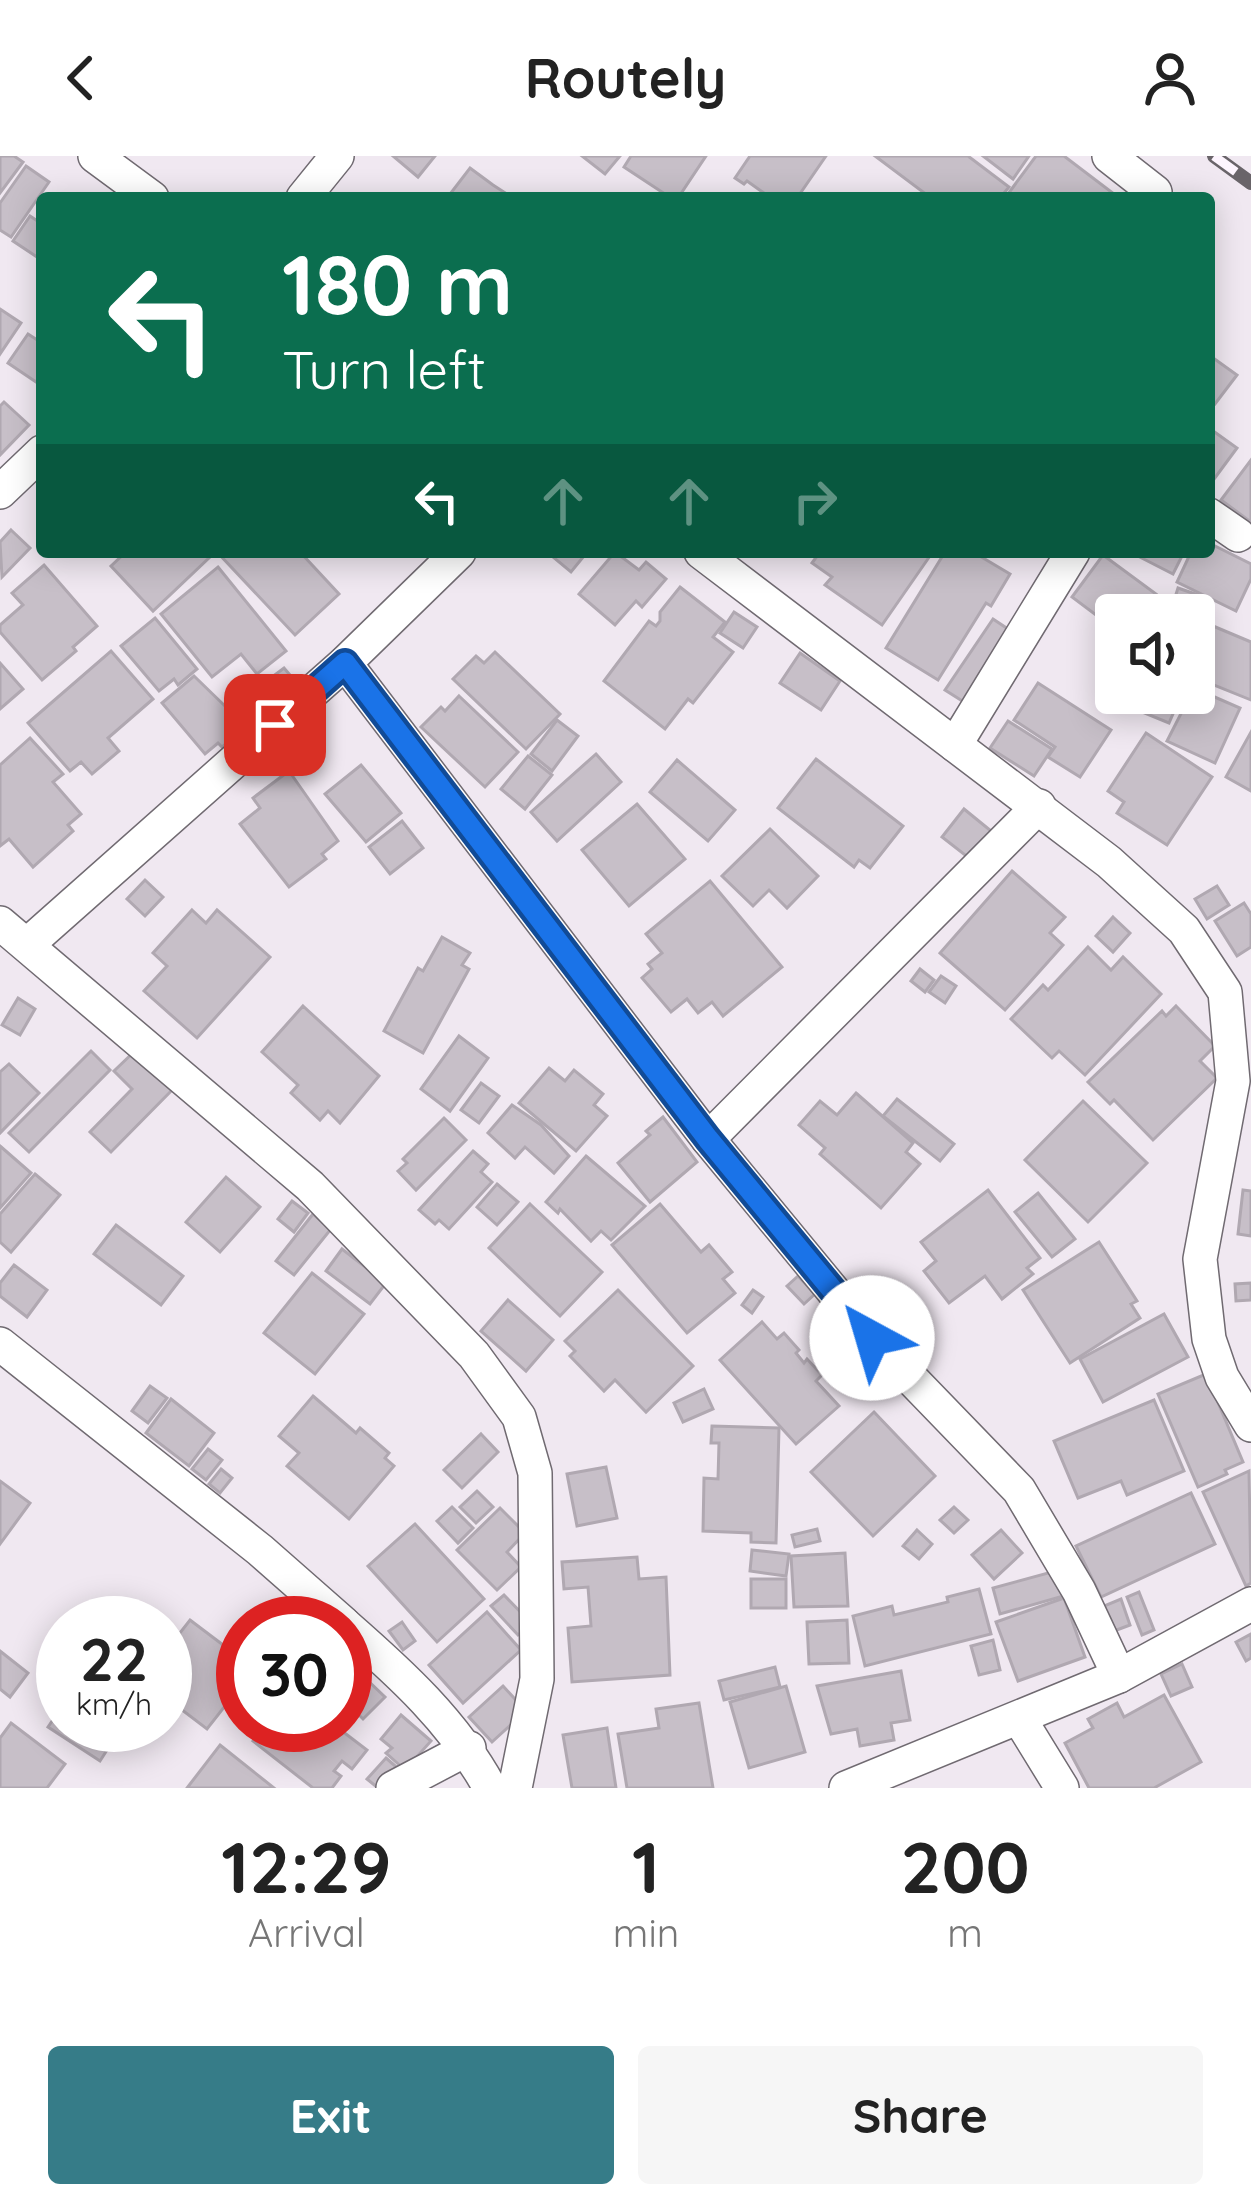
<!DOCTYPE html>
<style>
:root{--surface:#fff;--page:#f6f6f6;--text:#222;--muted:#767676;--accent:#367c88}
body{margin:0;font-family:Quicksand,sans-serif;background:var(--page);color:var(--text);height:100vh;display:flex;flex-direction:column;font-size:45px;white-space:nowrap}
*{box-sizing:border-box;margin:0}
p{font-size:39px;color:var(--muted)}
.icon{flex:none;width:66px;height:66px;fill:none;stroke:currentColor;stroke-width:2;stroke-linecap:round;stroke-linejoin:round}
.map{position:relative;height:1632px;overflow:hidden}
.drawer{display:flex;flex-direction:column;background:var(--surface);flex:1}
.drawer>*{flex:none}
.guide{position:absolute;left:36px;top:36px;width:1179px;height:366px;border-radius:12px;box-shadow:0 6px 30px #0003;background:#0b6e4f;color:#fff;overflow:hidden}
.fabs{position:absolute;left:1095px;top:438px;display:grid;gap:24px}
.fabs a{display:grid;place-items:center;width:120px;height:120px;border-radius:12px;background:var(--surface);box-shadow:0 6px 30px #0003;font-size:60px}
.speed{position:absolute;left:36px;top:1440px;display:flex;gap:24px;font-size:60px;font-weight:700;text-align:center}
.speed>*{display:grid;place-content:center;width:156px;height:156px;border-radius:50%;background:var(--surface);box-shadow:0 6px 30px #0003;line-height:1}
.speed small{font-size:30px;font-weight:400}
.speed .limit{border:18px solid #d22;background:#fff;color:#111}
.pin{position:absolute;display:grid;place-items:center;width:102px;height:102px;color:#fff;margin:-51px;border-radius:24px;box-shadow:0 6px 18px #0006}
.me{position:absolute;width:132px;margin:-66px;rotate:321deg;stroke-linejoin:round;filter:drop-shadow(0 0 9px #0008)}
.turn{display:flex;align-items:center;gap:42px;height:252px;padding:0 48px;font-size:54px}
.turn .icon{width:156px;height:156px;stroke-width:2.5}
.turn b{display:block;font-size:84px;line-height:102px}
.lanes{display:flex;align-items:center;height:114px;padding:0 48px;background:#0003;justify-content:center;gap:60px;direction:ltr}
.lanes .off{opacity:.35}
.eta{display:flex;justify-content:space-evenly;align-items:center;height:204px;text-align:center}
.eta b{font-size:72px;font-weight:700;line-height:84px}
.cta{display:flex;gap:24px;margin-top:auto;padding:24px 48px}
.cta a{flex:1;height:138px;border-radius:12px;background:var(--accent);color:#fff;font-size:48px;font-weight:700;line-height:138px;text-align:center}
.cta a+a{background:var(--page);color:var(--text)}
header{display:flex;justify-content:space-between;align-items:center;height:156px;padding:0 48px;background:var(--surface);font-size:54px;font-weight:700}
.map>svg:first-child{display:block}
.building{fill:#c7bfc8;stroke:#b0a8b1;stroke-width:3}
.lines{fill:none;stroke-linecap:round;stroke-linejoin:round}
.minor-casing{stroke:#706a71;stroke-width:36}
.minor{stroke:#fff;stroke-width:33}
.rail-casing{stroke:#696469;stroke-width:14}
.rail{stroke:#fdf5fe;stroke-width:9;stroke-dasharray:27;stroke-linecap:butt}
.route-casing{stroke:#114b97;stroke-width:30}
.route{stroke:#1a73e8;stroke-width:21}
</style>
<header><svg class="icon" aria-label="back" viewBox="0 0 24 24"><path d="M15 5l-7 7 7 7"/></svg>Routely<svg class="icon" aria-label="person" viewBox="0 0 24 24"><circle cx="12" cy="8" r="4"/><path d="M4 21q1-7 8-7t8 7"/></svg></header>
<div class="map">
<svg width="1251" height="1632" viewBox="0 0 1251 1632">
<rect width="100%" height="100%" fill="#f0e8f1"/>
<g class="building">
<path d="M0,0H14L23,6L0,37Z"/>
<path d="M393,0H435L418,21Z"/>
<path d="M582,0H620L605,18Z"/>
<path d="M631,0H706L678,42H671L624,11Z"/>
<path d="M826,0L797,42H771L747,25L744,28L735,22L750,0Z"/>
<path d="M875,0H968L1009,31L1000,42H931Z"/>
<path d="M983,0H1029L1013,23Z"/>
<path d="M1036,0H1064L1118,41L1005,42Z"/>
<path d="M26,10L49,26L11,81L0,74V47Z"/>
<path d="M470,12L493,29L513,42H447Z"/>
<path d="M30,60L42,68L40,103L13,85Z"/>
<path d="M0,153L21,167L0,198Z"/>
<path d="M28,178L42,187V218L36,226L8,207Z"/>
<path d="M1209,199L1237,219L1215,248L1209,244Z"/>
<path d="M4,246L29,269L0,299V250Z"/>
<path d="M1209,272L1237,292L1209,330Z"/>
<path d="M1251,304V366L1221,344Z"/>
<path d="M11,374L30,392L2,421L0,386Z"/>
<path d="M1209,387L1251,408V423L1236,455L1177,426L1191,396H1209Z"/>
<path d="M126,396H205L210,401L153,455L111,410Z"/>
<path d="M217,396H300L339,438L295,479Z"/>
<path d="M547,396H579L584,400L571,416Z"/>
<path d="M615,396L639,414L646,406L666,423L642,451L636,445L615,469L579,438Z"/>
<path d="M820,396H931L932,397L882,469L825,429L832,421L812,407Z"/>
<path d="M945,396H973L1010,418L991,450L986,447L938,524L886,492Z"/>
<path d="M1130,396H1184L1173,418Z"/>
<path d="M1103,399L1156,438L1140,459H1116V474L1072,441Z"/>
<path d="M44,409L97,470L73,491L76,495L42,524L0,476V469L23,449L12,437Z"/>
<path d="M218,411L286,495L257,518L241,498L212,521L161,458Z"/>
<path d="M680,431L725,466L713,481L733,496L693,547L688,543L665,573L604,525L649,465L656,470L660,465V456Z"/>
<path d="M1178,432L1204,441L1197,461L1172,451Z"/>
<path d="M734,456L757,471L743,492L720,477Z"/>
<path d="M155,462L197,513L178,529L174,523L159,535L121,490Z"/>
<path d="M1194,462L1251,486V544L1194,521Z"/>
<path d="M993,463L1014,477L967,548L945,534Z"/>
<path d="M111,495L153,543L108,582L119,595L92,618L81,606L70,615L28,567Z"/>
<path d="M495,496L560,558L526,593L453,523L476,500L484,507Z"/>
<path d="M800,497L840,525L821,554L780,527Z"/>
<path d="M0,507L23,533L0,553Z"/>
<path d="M284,512L296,526L281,539L268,524Z"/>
<path d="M194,520L227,552L234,545L248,561L237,571L241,576L222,591L218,587L205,598L162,547Z"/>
<path d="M1038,527L1111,574L1080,621L1048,601L1055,591L1014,564Z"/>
<path d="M1194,532L1240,552L1215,607L1167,585Z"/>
<path d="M1144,537H1182L1169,567L1137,554Z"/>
<path d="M459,540L518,596L485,631L421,571L441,551L445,555Z"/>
<path d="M557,564L578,580L552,615L531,598Z"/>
<path d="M1008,565L1052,593L1034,620L990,592Z"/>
<path d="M1251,576V635L1226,621Z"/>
<path d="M1146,577L1212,621L1167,689L1117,657L1124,646L1108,635Z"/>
<path d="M30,582L63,618L53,626L81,658L68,669L73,675L33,711L9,683L0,690V609Z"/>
<path d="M596,598L621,626L557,685L531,656Z"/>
<path d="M528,600L552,619L525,653L501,633Z"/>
<path d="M816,603L903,670L870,712L859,704L854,711L778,652Z"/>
<path d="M677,604L735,654L708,685L650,636Z"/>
<path d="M361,609L401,657L366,686L325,638Z"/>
<path d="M289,615L338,685L322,698L326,703L289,731L240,668L260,652L253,642Z"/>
<path d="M637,648L685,703L629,750L582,694Z"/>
<path d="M964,653L996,679L974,706L942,681Z"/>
<path d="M402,665L423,692L390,718L369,691Z"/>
<path d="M770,673L818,720L787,752L769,734L753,750L722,720Z"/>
<path d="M1012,715L1065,761L1050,777L1063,789L1005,854L940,797Z"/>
<path d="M145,724L163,741L145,760L127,743Z"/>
<path d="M710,725L782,811L723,860L712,846L698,857L687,843L671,856L642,822L652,813L648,808L662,797L646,778Z"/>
<path d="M1217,730L1229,749L1207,763L1195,743Z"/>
<path d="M1244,747L1251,758V791L1237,800L1215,765Z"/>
<path d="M192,754L206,767L217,754L270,801L197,882L144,835L167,810L153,797Z"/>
<path d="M1113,761L1130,777L1113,796L1096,780Z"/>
<path d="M442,781L470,797L462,809L469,813L423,897L384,875L418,812L423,815Z"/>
<path d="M1088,791L1111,814L1123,801L1161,838L1085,919L1059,895L1052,902L1011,863L1043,829L1048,834Z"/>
<path d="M920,813L934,824L925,836L911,825Z"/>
<path d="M941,820L956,830L945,847L929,836Z"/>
<path d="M18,842L35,853L20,879L2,869Z"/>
<path d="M303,850L379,920L340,967L328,955L320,964L291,937L298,929L262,896Z"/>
<path d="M1176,850L1215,890L1200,905L1217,922L1153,984L1114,944L1110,948L1088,926L1162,855L1166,860Z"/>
<path d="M459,880L488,902L450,955L421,933Z"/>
<path d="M139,891L177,929L111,996L90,976L132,933L114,915Z"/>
<path d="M91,895L110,914L29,996L9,977Z"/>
<path d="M9,908L39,937L0,977V916Z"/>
<path d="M549,912L565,925L574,914L603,938L594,949L607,960L576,995L519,947Z"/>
<path d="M481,927L499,940L479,967L461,954Z"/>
<path d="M856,937L913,987L906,996L920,1008L881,1052L820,998L825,992L799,969L820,945L837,959Z"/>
<path d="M897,943L954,988L940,1005L883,960Z"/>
<path d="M1083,945L1147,1007L1088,1066L1025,1004Z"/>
<path d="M512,949L541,969L569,1000L554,1017L525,991L515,1002L488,977Z"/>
<path d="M663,961L697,1006L650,1046L618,1007L650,979L646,975Z"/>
<path d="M444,962L466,984L416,1034L398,1015L407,1007L403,1003Z"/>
<path d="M0,990L31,1017L0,1052Z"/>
<path d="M473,995L488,1008L481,1016L492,1026L449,1073L439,1064L435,1068L419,1054Z"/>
<path d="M586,1000L645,1050L611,1084L601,1075L591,1085L560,1053L558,1057L546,1046Z"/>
<path d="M35,1018L60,1039L11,1096L0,1086V1058Z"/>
<path d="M226,1021L260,1051L220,1096L186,1066Z"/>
<path d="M497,1028L518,1046L497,1069L477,1051Z"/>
<path d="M988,1034L1040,1102L1027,1112L1033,1118L1002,1143L985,1120L949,1147L924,1115L936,1105L921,1086Z"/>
<path d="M1243,1034L1251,1035V1080L1238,1078Z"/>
<path d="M1038,1037L1075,1083L1052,1101L1015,1056Z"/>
<path d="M292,1045L308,1057L294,1076L278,1063Z"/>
<path d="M530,1048L602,1116L560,1160L489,1092Z"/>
<path d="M660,1048L701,1096L709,1089L732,1116L723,1123L735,1137L687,1177L612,1089Z"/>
<path d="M313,1058L331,1073L294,1119L276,1105Z"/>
<path d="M116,1069L183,1120L161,1149L94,1098Z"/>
<path d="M1099,1086L1137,1145L1131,1148L1140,1162L1070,1207L1023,1134Z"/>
<path d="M342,1093L386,1127L370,1148L326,1115Z"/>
<path d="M14,1109L47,1134L27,1161L0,1140V1127Z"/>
<path d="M312,1117L364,1158L315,1218L264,1177Z"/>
<path d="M798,1120L815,1138L804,1148L787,1130Z"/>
<path d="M1251,1127V1144L1236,1145L1235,1128Z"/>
<path d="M618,1134L693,1210L646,1256L615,1224L604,1235L570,1200L575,1195L565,1185Z"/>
<path d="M753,1134L763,1141L752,1157L742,1149Z"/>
<path d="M508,1144L553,1184L526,1215L481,1175Z"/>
<path d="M1164,1158L1188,1201L1103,1246L1080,1203Z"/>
<path d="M762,1166L777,1183L784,1177L799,1194L796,1197L804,1207L807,1203L822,1219L816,1225L839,1250L796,1288L720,1204Z"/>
<path d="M1206,1218L1243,1306L1225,1314L1227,1318L1198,1331L1158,1238Z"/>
<path d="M150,1230L167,1242L148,1267L132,1255Z"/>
<path d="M704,1233L713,1253L683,1266L674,1247Z"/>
<path d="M313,1240L356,1277L360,1272L389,1297L385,1302L394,1310L349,1363L287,1310L299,1297L279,1280Z"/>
<path d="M171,1243L214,1277L189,1310L146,1277Z"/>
<path d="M1154,1244L1184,1315L1127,1339L1121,1325L1078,1342L1054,1285Z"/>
<path d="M874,1256L935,1320L873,1380L811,1316Z"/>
<path d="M712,1270L779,1272L776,1387L751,1386V1377L703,1375L704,1322L718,1323L719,1287H711Z"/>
<path d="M481,1278L498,1296L462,1332L444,1314Z"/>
<path d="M208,1293L222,1304L206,1324L192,1313Z"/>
<path d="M606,1311L617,1362L577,1370L567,1318Z"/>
<path d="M221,1313L232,1322L220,1337L209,1328Z"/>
<path d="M1249,1315L1251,1427L1246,1430L1203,1336Z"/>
<path d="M0,1325L30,1347L0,1388Z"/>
<path d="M477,1335L493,1351L476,1367L460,1351Z"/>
<path d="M1191,1337L1215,1388L1101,1441L1076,1390Z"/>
<path d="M452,1351L473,1372L458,1387L437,1365Z"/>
<path d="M954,1351L968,1364L954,1377L940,1364Z"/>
<path d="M500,1352L525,1377L507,1396L521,1411L497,1434L457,1394Z"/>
<path d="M415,1368L484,1443L437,1486L368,1410Z"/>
<path d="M817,1373L820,1385L795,1391L792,1379Z"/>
<path d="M917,1374L932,1388L919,1403L903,1390Z"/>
<path d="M1001,1374L1022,1397L994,1423L972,1399Z"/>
<path d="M752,1394L789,1398L786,1420L750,1415Z"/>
<path d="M845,1397L848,1450L794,1451L791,1400Z"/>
<path d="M637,1401L639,1423L666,1421L670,1519L572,1526L568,1472L591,1470L588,1431L564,1433L562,1406Z"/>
<path d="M1059,1414L1067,1439L1000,1458L993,1432Z"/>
<rect x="751" y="1423" width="35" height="29"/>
<path d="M979,1433L991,1478L865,1510L853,1460L892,1450L894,1459L948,1446L947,1441Z"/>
<path d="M1139,1436L1154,1474L1142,1479L1127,1441Z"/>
<path d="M504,1439L531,1467L518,1479L491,1450Z"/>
<path d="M1064,1442L1085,1501L1018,1525L996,1466Z"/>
<path d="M1121,1443L1130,1469L1114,1475L1104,1450Z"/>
<path d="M487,1456L521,1494L463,1547L429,1509Z"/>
<path d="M190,1464L243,1504V1527L207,1573L165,1541V1496Z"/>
<path d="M847,1464L849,1507L809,1508L807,1466Z"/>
<path d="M402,1466L415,1485L403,1494L389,1475Z"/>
<path d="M1251,1478V1502L1246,1505L1236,1486Z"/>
<path d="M993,1484L1000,1514L979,1519L971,1490Z"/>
<path d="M0,1495L28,1517L10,1541L0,1533Z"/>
<path d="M1182,1508L1192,1531L1171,1540L1161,1518Z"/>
<path d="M775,1511L780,1531L724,1544L719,1525Z"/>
<path d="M901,1515L910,1564L891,1567L894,1584L860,1590L857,1573L831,1578L817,1530Z"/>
<path d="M361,1518L385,1541L363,1563L345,1545V1534Z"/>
<path d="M503,1530L526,1555L492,1586L469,1561Z"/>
<path d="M786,1530L805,1596L749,1612L730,1546Z"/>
<path d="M1164,1539L1201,1606L1154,1632H1089L1065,1587L1093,1572L1088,1563L1117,1547L1124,1561Z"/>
<path d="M699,1547L713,1632H627L618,1578L659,1572L656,1553Z"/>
<path d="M63,1549V1569H123L100,1605L48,1571Z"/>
<path d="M401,1559L431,1585L405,1614L386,1597L392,1592L381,1583Z"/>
<path d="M345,1564L349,1567L342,1575L367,1594L352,1613L342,1605L334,1615L341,1620L332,1632H313L253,1585L265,1569H345Z"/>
<path d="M11,1567L65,1608L47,1632H0V1582Z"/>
<path d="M607,1572L616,1632H572L563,1579Z"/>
<path d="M220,1589L274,1632H187Z"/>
<path d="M386,1602L401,1615L378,1632L367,1623Z"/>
</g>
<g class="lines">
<g class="minor-casing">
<g id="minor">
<path d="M95,0L152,42"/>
<path d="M1109,0L1155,36"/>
<path d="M303,42L337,0"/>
<path d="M0,336L42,296"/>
<path d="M1209,359L1238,379"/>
<path d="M701,396L1109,706L1184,774L1225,836L1233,925L1200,1103L1209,1183L1222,1221L1251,1269"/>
<path d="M345,507L708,983L872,1182L1019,1334L1079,1435L1119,1520"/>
<path d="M955,589L1073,396"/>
<path d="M0,767L310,1030L474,1199L519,1261L535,1317L537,1523L515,1632"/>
<path d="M28,788L345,507L459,396"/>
<path d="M708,983L1039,650"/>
<path d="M0,1188L260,1394L343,1467"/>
<path d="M345,1469C401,1518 454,1566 490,1632"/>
<path d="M1019,1562L1062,1632"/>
<path d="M393,1632L469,1592"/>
<path d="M846,1632L1119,1520L1251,1448"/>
</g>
</g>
<use href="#minor" class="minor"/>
<g class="rail-casing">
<path id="rail" d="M1214,0L1251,27"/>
</g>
<use href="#rail" class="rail"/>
</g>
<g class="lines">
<g class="route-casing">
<path id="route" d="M275,569L345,507L708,983L872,1182"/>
</g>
<use href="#route" class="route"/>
</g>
</svg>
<div class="fabs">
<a><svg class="icon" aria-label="sound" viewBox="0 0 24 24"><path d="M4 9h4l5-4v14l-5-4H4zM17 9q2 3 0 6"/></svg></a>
</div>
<div class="speed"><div>22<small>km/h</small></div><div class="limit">30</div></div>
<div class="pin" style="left:275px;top:569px;background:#d93025"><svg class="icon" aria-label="arrive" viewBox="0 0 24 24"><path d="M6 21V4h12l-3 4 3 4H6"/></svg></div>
<svg class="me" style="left:872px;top:1182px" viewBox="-20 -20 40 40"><circle r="19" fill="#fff"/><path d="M0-13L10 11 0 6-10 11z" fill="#1a73e8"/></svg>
<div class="guide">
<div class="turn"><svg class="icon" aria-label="left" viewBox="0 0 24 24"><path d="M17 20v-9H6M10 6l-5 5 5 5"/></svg><div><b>180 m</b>Turn left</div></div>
<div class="lanes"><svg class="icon" aria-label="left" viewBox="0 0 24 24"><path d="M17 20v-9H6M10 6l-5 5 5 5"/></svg><svg class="icon off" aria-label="ahead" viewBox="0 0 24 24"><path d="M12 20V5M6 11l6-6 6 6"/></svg><svg class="icon off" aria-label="ahead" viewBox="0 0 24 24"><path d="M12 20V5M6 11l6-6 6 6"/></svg><svg class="icon off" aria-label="right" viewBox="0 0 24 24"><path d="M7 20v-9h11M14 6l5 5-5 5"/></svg></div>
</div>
</div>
<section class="drawer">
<div class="eta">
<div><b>12:29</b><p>Arrival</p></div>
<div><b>1</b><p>min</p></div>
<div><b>200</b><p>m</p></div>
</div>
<div class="cta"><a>Exit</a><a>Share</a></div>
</section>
